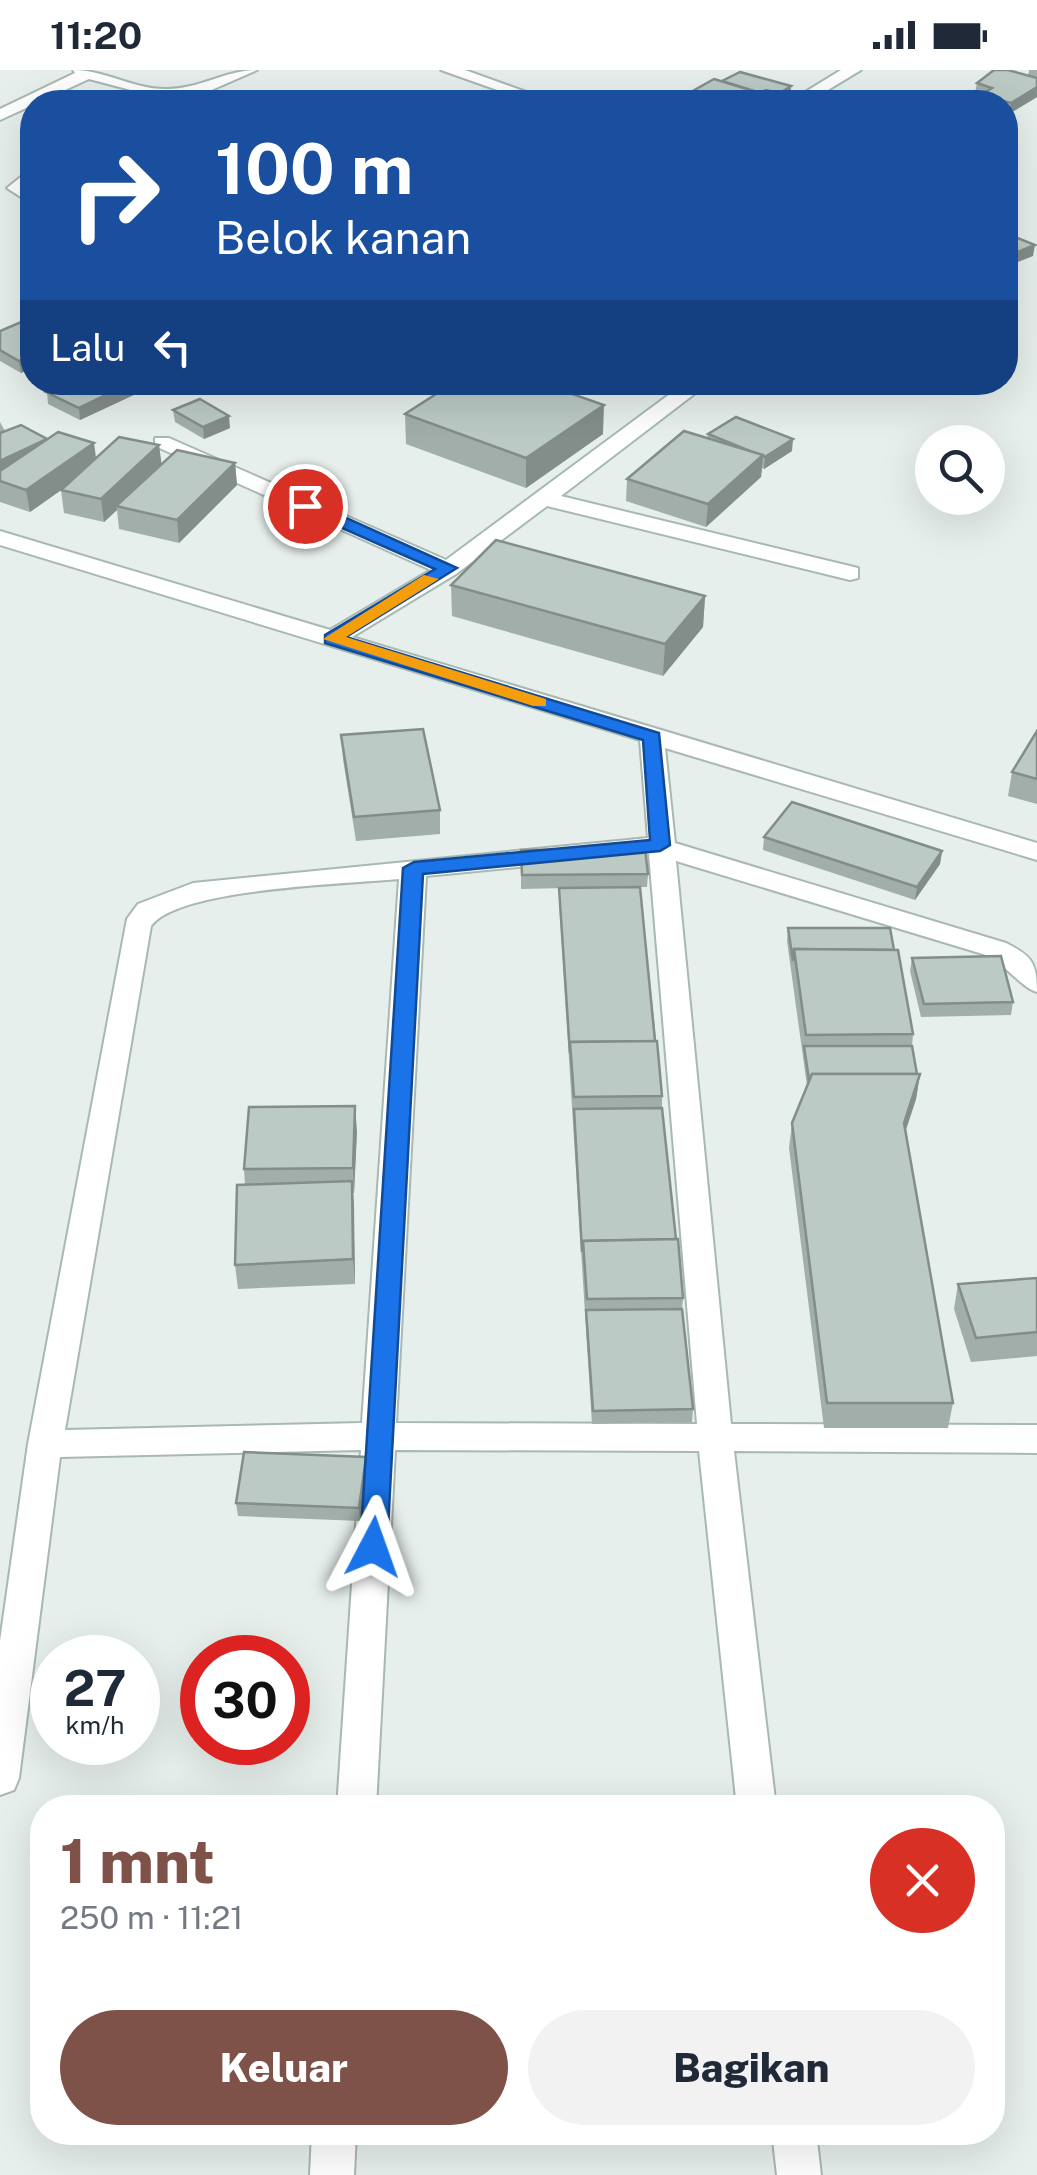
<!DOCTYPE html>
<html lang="id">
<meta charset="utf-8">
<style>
:root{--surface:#fff;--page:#f2f2f3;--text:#1f2937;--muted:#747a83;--accent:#7f5249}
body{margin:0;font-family:"Public Sans",sans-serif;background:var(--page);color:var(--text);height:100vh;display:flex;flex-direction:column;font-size:38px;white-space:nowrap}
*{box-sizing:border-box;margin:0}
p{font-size:32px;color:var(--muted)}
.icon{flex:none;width:55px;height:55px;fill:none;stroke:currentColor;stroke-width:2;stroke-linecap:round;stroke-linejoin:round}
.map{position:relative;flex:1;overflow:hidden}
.details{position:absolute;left:30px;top:1725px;width:975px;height:350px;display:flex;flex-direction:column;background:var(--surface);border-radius:40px;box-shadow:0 10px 40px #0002}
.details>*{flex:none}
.top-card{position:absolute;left:20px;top:20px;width:998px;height:305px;border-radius:40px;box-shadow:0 10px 40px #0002;background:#1a4fa0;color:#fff;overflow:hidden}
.buttons{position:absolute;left:915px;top:355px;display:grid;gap:20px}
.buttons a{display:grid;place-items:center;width:90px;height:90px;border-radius:50%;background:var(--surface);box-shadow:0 10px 40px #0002;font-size:50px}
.speed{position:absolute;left:30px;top:1565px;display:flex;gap:20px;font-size:50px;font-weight:700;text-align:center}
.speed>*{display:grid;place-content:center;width:130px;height:130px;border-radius:50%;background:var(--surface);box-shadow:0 10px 40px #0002;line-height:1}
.speed small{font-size:25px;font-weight:400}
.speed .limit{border:15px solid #d22;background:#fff;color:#111}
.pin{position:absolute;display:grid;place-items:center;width:85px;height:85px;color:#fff;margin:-42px;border:5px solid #fff;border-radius:50%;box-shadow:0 2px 10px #0007}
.me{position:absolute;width:110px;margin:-55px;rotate:4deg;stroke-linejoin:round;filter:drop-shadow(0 0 8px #0008)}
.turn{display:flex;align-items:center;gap:35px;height:210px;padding:0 30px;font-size:45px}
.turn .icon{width:130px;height:130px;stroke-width:2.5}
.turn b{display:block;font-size:70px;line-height:85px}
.then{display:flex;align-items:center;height:95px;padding:0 30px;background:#0003;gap:20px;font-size:38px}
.round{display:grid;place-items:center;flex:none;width:105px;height:105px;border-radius:52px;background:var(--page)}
.headline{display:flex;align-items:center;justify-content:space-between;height:170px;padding:0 30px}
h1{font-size:60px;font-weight:800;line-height:75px;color:var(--accent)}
.primary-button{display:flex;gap:20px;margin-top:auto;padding:20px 30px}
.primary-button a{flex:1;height:115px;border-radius:60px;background:var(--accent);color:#fff;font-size:40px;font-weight:800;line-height:115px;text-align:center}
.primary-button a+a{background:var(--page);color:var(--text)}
.status{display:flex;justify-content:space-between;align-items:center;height:70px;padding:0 50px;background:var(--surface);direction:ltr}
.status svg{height:28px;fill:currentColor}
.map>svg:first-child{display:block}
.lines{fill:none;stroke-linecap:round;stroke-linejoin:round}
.minor-casing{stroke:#a8b8b2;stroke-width:4}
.minor{fill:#fff;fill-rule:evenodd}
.wall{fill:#a1aea9}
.shaded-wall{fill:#838d89}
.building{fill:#bbcac4;stroke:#838d89;stroke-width:2.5}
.route{fill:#1a73e8;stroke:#114b97;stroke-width:2.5}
.slow{fill:#f59e0b}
</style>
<div class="status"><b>11:20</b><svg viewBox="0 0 49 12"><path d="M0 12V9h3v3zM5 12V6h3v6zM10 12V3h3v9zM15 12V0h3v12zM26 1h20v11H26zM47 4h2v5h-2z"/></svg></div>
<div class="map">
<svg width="1037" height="2105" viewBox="0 0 1037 2105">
<rect width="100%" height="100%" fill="#e6efeb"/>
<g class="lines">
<g class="minor-casing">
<g id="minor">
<path d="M73,0C105,0 133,19 165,19C198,20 225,0 257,0L207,22L165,29L89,9L0,50V39L75,3Z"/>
<path d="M441,0H465L554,32H531Z"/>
<path d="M841,0H861L808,32H789Z"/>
<path d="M22,106H32L28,118L32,121V134L7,118Z"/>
<path d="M686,312H710L561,426L858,498V508L850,510L547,436L456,504L352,567L1037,773V790L665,678L675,773L1006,873C1032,886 1037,893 1037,922C1022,918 1006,895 986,885L676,791L731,1354L1037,1355V1383L734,1381L776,1738H737L699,1381L395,1380L376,1738H337L361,1380L60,1387L19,1708L14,1720L0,1725V1571L28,1374L127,849L138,834L193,813L648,768L640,670L0,475V461L330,560L431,500L155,376V368H169L446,490ZM649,784L697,1354L396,1353L426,806ZM399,809L362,1353L65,1360L151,856C178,818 348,814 399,809Z"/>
<path d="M312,2062H356L354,2105H310Z"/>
<path d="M772,2062H816L821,2105H777Z"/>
</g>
</g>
<use href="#minor" class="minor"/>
</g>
<g class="wall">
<path d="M1029,0H1037V27L1009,44L1005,42V32H980L981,25L975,23L977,13L1028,6Z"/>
<path d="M722,11L791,16L790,26L780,32H769Z"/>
<path d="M32,254V312H136L138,323L80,350L48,334L47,322L28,310L27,300L21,303L0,291V261Z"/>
<path d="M173,340L230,358L204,369L175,352Z"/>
<path d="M405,344L603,364L526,418L406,374Z"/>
<path d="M0,352L5,361L47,369L96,388L159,375L161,395L235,393L237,415L179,473L119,459L117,440L104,452L64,443L61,420L30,442L0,432Z"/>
<path d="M708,364L792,381L764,399L762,398L761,407L706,457L626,431L627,409L707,368Z"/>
<path d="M451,515L705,526L703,557L663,606L452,546Z"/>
<path d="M1037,661V734L1008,726L1012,702Z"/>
<path d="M341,665L440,740V764L356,771L343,689Z"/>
<path d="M764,767L942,781L940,794L915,830L763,780Z"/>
<path d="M521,780L648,804L647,817H640L662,1026V1038L676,1169L683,1228L682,1239L693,1339L692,1352L592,1354L559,831V818H566L521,819Z"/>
<path d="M788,858L894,880L913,964L912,976L917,1004H920L916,1029L905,1062L953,1333L948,1358H824L789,1078L792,1053L807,1016L787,871Z"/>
<path d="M912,888L1013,932L1011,945L921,947L910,901Z"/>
<path d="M357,1061L354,1123H353L355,1214L238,1219L235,1195L245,1115L244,1099Z"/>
<path d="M1037,1208V1286L971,1292L954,1239L958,1214Z"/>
<path d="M367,1401L360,1451L238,1446L236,1433Z"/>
</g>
<g class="shaded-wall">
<path d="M791,16L790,26L779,32L780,23Z"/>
<path d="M1037,17V27L1009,44L1011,33Z"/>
<path d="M766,20V28L770,26L769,32H755V25Z"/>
<path d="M1009,100L1006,120L1005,121V103Z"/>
<path d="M1035,175L1033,186L1005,197V187Z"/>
<path d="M32,286V298L21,303L19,291Z"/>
<path d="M48,312H79L50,324Z"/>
<path d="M133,312H136L138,323L80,350L79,338Z"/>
<path d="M604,335L603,364L526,418V388Z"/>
<path d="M229,346L230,358L204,369L203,357Z"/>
<path d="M793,369L792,381L764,399L765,387Z"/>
<path d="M48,370L0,404V391Z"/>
<path d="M94,373L97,395L30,442L26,420Z"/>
<path d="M159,375L162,397L116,436L117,440L104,452L101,429Z"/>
<path d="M763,385L761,407L706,457L708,434Z"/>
<path d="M235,393L237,415L179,473L177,450Z"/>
<path d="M705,526L703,557L663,606L665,574Z"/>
<path d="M942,781L940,794L915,830L917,817Z"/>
<path d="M920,1004L916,1029L900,1078L904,1053Z"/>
<path d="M355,1036L357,1061L354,1123L353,1098Z"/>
<path d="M352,1111L354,1135L355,1214L353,1189Z"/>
<path d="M366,1387L367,1401L360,1451L359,1438Z"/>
</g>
<g class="building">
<path d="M994,0H1008L1037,8V17L1011,33L981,25L992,18L977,13Z"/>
<path d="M740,2L791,16L780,23L766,20L760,23L722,11Z"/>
<path d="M714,9L770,26L758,32H673Z"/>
<path d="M1005,163L1035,175L1005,187Z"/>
<path d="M26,250L32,254V286L19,291L0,280V261Z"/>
<path d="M67,312H133L79,338L46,322Z"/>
<path d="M455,312H538L604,335L526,388L405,344Z"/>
<path d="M200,329L229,346L203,357L173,340Z"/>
<path d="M736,347L793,369L765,387L708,364Z"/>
<path d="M21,355L47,369L0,391V363Z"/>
<path d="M684,361L763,385L708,434L627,409Z"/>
<path d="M58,362L94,373L26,420L0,411V401Z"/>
<path d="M119,367L159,375L101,429L61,420Z"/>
<path d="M177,380L235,393L177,450L116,436Z"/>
<path d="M496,470L705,526L665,574L451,515Z"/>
<path d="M423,659L440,740L354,747L341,665Z"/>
<path d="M1037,661V709L1012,702Z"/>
<path d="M792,732L942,781L917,817L764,767Z"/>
<path d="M645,779L648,804L522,805L521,780Z"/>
<path d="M640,817L655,971L570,972V983L559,818Z"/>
<path d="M788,858H890L894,880L794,879L793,891Z"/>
<path d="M794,879L898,880L913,964L806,965Z"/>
<path d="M1001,886L1013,932L924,934L912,888Z"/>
<path d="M657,971L662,1026L574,1027L570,972Z"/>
<path d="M804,976H912L917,1004H812L809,1010Z"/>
<path d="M812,1004H920L904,1053L953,1333H827L792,1053Z"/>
<path d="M355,1036L353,1098L244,1099L249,1037Z"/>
<path d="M662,1038L676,1169L583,1171L582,1182L574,1039Z"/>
<path d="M352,1111L353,1189L235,1195L237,1115Z"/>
<path d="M678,1169L683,1228L587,1229L583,1171Z"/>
<path d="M1037,1208V1262L976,1268L958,1214Z"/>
<path d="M682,1239L693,1339L593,1341L586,1240Z"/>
<path d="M244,1382L366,1387L359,1438L236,1433Z"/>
</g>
<path class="route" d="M299,432H311L457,498L346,567L659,663L670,775L660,781L423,804L387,1477L383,1485H364L360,1477L403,798L414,792L650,770L643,670L325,573V565L435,499L299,439Z"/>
<path class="slow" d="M424,505L439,509L346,567L546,629V636H533L323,569Z"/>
</svg>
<div class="buttons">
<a><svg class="icon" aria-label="search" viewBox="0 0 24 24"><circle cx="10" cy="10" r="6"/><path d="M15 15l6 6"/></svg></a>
</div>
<div class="speed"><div>27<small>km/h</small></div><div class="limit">30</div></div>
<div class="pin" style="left:305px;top:436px;background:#d93025"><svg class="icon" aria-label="arrive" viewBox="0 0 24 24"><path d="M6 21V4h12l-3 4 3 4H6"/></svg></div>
<svg class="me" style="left:373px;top:1477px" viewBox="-20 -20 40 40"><path d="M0-17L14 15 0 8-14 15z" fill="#1a73e8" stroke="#fff" stroke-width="4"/></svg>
<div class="top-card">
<div class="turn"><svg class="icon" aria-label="right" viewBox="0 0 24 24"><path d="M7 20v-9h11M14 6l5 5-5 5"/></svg><div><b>100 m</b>Belok kanan</div></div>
<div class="then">Lalu<svg class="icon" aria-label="left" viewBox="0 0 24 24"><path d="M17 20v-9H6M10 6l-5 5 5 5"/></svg></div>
</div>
<section class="details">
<div class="headline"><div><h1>1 mnt</h1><p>250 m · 11:21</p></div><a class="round" style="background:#d93025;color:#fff"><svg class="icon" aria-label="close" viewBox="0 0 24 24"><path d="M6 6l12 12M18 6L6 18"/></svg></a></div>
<div class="primary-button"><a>Keluar</a><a>Bagikan</a></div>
</section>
</div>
